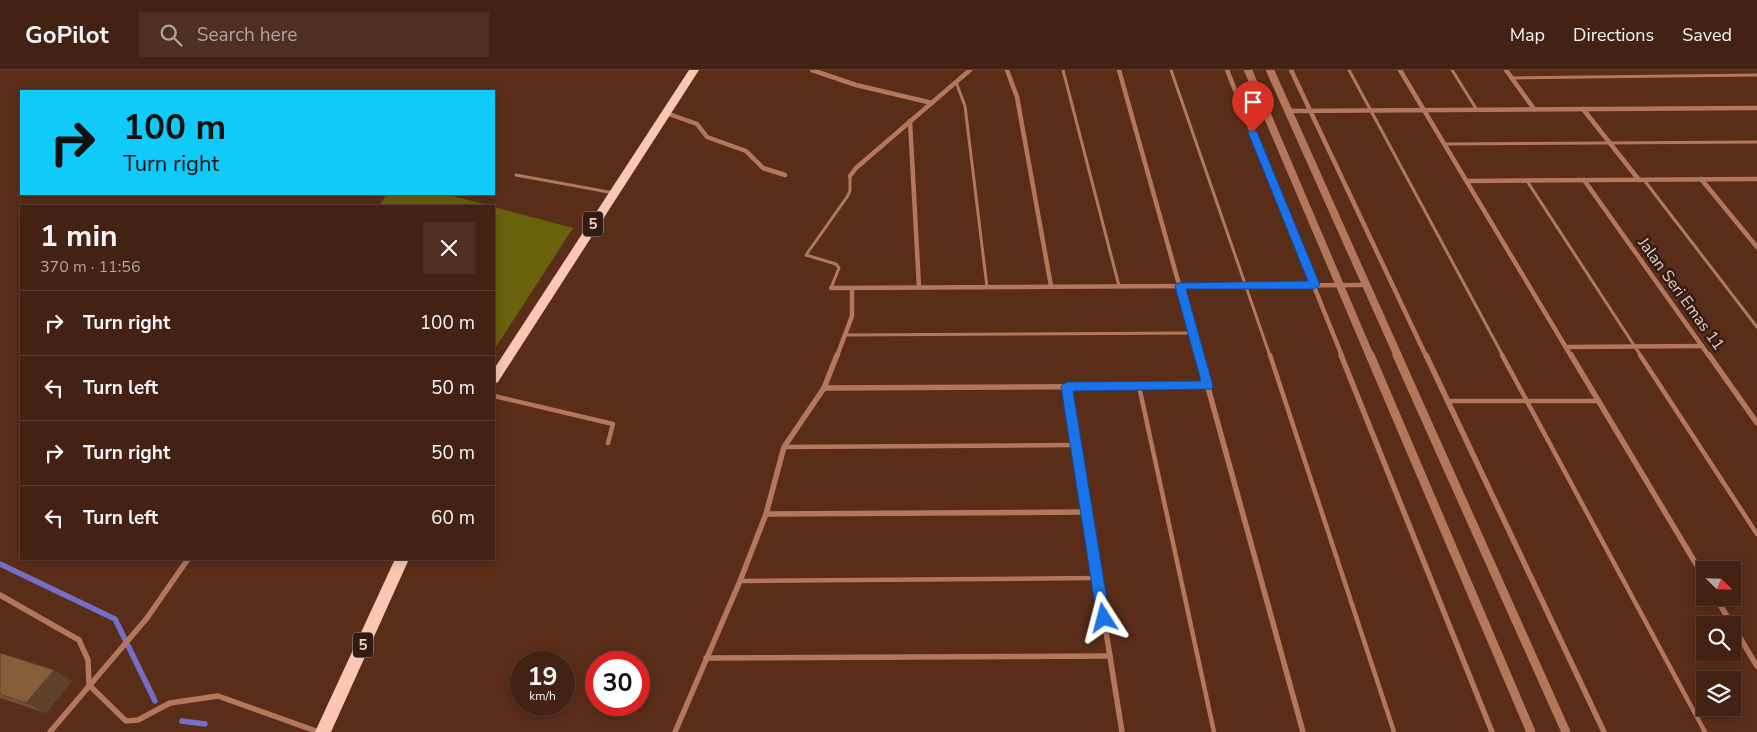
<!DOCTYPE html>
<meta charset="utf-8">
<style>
:root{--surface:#442213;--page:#4e2f21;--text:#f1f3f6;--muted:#afa4a0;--line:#5c3f33}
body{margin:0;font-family:"Nunito Sans",sans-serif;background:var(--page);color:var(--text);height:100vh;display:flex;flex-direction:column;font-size:19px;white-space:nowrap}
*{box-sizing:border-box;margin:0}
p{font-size:16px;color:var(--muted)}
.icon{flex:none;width:28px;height:28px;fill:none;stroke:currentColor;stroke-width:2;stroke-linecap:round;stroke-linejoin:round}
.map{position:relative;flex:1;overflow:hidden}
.side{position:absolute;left:20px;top:135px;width:475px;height:355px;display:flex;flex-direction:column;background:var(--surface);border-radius:0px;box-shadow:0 2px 12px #0003,0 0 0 1px var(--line)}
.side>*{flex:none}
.top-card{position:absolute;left:20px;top:20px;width:475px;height:105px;border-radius:0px;box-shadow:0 2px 12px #0003,0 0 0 1px var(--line);background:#10cafa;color:#111;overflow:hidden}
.needle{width:32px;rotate:113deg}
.tools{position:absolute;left:1696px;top:491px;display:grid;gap:10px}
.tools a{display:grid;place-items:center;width:45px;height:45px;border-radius:0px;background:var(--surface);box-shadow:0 2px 12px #0003,0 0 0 1px var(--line);font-size:25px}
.speed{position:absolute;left:510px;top:581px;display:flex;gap:10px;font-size:25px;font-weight:700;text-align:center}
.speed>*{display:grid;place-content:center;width:65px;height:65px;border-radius:50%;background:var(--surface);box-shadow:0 2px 12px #0003,0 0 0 1px var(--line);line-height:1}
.speed small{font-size:12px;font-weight:400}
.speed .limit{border:8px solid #d22;background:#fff;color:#111}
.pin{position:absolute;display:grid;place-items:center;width:42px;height:42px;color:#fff;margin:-51px -21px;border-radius:50% 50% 50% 0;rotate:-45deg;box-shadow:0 0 5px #0007}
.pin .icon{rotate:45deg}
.me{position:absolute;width:55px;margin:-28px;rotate:351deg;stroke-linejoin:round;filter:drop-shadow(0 0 4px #0008)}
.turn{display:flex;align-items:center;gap:18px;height:105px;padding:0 20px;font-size:22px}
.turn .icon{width:65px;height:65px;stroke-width:2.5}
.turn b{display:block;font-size:35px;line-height:42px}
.round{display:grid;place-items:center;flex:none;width:52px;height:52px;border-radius:0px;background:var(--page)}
.overview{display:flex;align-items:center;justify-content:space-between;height:85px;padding:0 20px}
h1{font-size:30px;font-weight:700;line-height:38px}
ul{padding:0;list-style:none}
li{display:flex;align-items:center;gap:15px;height:65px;padding:0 20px;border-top:1px solid var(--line)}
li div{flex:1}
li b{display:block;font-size:19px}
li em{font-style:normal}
header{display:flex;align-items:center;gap:30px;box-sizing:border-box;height:70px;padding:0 25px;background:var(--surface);border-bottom:1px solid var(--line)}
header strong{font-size:24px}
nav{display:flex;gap:28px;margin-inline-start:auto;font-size:18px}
.search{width:350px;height:45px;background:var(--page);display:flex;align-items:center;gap:12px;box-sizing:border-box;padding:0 18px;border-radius:0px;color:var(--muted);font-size:19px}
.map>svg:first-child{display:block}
.green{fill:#6a620d}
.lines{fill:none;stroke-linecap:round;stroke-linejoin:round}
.stream{stroke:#736fc9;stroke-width:5.5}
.service-far1{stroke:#b5775c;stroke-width:3}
.service{stroke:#b5775c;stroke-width:4.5}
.minor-far1{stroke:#b5775c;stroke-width:4.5}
.minor{stroke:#b5775c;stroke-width:5.5}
.tertiary-far1{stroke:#b5775c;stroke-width:8}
.tertiary{stroke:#b5775c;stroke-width:9}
.primary{fill:#fbc7b2;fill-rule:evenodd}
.wall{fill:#735232}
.shaded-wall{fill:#5e4229}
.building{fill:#865f3a;stroke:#5e4229}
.route{fill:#1a73e8;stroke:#114b97}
.labels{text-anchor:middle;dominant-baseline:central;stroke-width:5;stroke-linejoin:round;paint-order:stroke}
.shield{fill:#311c14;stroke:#b2988d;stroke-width:1}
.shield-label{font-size:15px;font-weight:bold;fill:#eacdc1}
.street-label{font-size:16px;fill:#eacdc1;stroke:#311c14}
</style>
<header>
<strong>GoPilot</strong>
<div class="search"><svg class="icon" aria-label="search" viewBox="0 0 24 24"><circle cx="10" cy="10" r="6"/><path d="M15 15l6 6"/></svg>Search here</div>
<nav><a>Map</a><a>Directions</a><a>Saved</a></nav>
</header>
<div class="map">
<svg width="1757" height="662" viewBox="0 0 1757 662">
<rect width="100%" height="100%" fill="#5a2d19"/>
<g class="green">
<path d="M387,124H445L492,136H379Z"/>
<path d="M494,137L573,158L494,280Z"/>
</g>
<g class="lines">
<g class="stream">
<path d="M0,494L115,549L155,631"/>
<path d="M182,651L205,654"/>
</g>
<g class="service-far1">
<path d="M1063,0L1119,216"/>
<path d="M1171,0L1270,286"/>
<path d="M1349,0L1503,286"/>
<path d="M1452,0L1477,40"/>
<path d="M1512,8L1757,5"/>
<path d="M956,12L965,36L987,217"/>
<path d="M1445,74L1757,72"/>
<path d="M516,105L614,123"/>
<path d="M1644,110L1757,257"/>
<path d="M1527,111L1641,286"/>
<path d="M831,218L839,198L836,194L806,185L847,127L850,121V106"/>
<path d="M845,265L1193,263"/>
</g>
<g class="service">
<path d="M1270,285L1394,662"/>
<path d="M1502,285L1705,662"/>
<path d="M1640,285L1757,464"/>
<path d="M1139,316L1214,662"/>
<path d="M494,326L613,354L608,373"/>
<path d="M1447,331H1599"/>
<path d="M784,377L1076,375"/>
<path d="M740,511L1097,508"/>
</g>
<g class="minor-far1">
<path d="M812,0L856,15L932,33"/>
<path d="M1007,0L1017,27L1051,216"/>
<path d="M1119,0L1199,286"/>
<path d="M1227,0L1342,286"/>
<path d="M1291,0L1426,286"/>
<path d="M1400,0L1571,286"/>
<path d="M1506,0L1534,39"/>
<path d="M1583,39L1639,110"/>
<path d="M1288,41L1757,38"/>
<path d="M666,43L697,54L707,67L746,81L763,98L785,105"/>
<path d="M910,51L919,217"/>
<path d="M850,106L856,98L970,0"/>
<path d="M1701,109L1757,177"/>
<path d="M1584,110L1709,286"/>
<path d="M1467,111L1757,109"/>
<path d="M831,218L1365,215"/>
<path d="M1567,277L1702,276"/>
<path d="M837,286L852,246V218"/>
</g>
<g class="minor">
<path d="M1199,285L1303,662"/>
<path d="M1341,285L1492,662"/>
<path d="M1426,285L1604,662"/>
<path d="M1571,285L1705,509"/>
<path d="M1709,285L1757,353"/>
<path d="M1067,317L1122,662"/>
<path d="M824,318L1208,316"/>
<path d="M766,444L1087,442"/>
<path d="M0,525L79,570L88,590L89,615L126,651L138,650L170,633L218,626L319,662"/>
<path d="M1716,528L1757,596"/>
<path d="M706,588L1110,586"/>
<path d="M50,662L147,548L188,489"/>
<path d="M675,662L740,511L766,444L784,377L824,318L837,285"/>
</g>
<g class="tertiary-far1">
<path d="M1248,0L1370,286"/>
<path d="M1270,0L1398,286"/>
</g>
<g class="tertiary">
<path d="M1370,285L1531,662"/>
<path d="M1397,285L1566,662"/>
</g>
<g class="primary">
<path d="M689,0H699L498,312L494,314V299Z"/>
<path d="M395,489H409L331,662H315Z"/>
</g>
</g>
<path class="wall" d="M0,583L72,611L46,643L0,628Z"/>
<path class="shaded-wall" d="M54,600L72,611L46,643L26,633Z"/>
<path class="building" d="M0,583L54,600L26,633L0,624Z"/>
<path class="route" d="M1253,59L1257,62L1320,215L1314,219H1186L1213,316L1212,319L1073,321L1110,548L1108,553L1104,555L1099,553L1097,548L1061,316L1067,312L1201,311L1175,216L1177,213L1308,211L1248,62Z"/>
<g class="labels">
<g class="shield">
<rect x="583" y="141.5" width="20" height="25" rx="4"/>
<rect x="353" y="562.5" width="20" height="25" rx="4"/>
</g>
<g class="shield-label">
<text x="593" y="154">5</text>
<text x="363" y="575">5</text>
</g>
<g class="street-label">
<text transform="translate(1681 224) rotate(54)">Jalan Seri Emas 11</text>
</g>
</g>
</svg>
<div class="tools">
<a><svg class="needle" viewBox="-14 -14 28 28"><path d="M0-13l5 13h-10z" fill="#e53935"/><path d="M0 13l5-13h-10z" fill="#afa4a0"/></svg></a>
<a><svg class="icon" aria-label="search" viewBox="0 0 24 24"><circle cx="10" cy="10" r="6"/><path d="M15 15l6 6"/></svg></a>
<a><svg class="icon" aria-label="layers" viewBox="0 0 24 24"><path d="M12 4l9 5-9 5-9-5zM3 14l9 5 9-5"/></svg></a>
</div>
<div class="speed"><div>19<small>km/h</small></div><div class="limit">30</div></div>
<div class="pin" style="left:1253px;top:62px;background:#d93025"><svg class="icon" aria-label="arrive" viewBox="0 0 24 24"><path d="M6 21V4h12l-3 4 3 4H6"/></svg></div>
<svg class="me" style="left:1104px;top:548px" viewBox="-20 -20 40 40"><path d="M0-17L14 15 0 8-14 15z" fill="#1a73e8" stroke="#fff" stroke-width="4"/></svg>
<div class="top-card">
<div class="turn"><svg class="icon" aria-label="right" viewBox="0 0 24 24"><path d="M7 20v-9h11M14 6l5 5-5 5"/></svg><div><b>100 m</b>Turn right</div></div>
</div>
<section class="side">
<div class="overview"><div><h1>1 min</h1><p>370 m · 11:56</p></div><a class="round"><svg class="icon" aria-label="close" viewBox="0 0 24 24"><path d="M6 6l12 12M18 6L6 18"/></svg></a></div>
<ul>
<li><svg class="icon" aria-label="right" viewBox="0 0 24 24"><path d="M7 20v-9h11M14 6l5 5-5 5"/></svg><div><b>Turn right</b></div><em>100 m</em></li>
<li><svg class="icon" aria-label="left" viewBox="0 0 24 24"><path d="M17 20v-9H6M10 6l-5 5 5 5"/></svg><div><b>Turn left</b></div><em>50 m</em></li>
<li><svg class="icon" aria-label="right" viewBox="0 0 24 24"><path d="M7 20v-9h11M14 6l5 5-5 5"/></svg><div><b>Turn right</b></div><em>50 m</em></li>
<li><svg class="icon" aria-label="left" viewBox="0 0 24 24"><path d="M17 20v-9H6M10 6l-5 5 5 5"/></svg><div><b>Turn left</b></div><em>60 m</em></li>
</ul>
</section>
</div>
